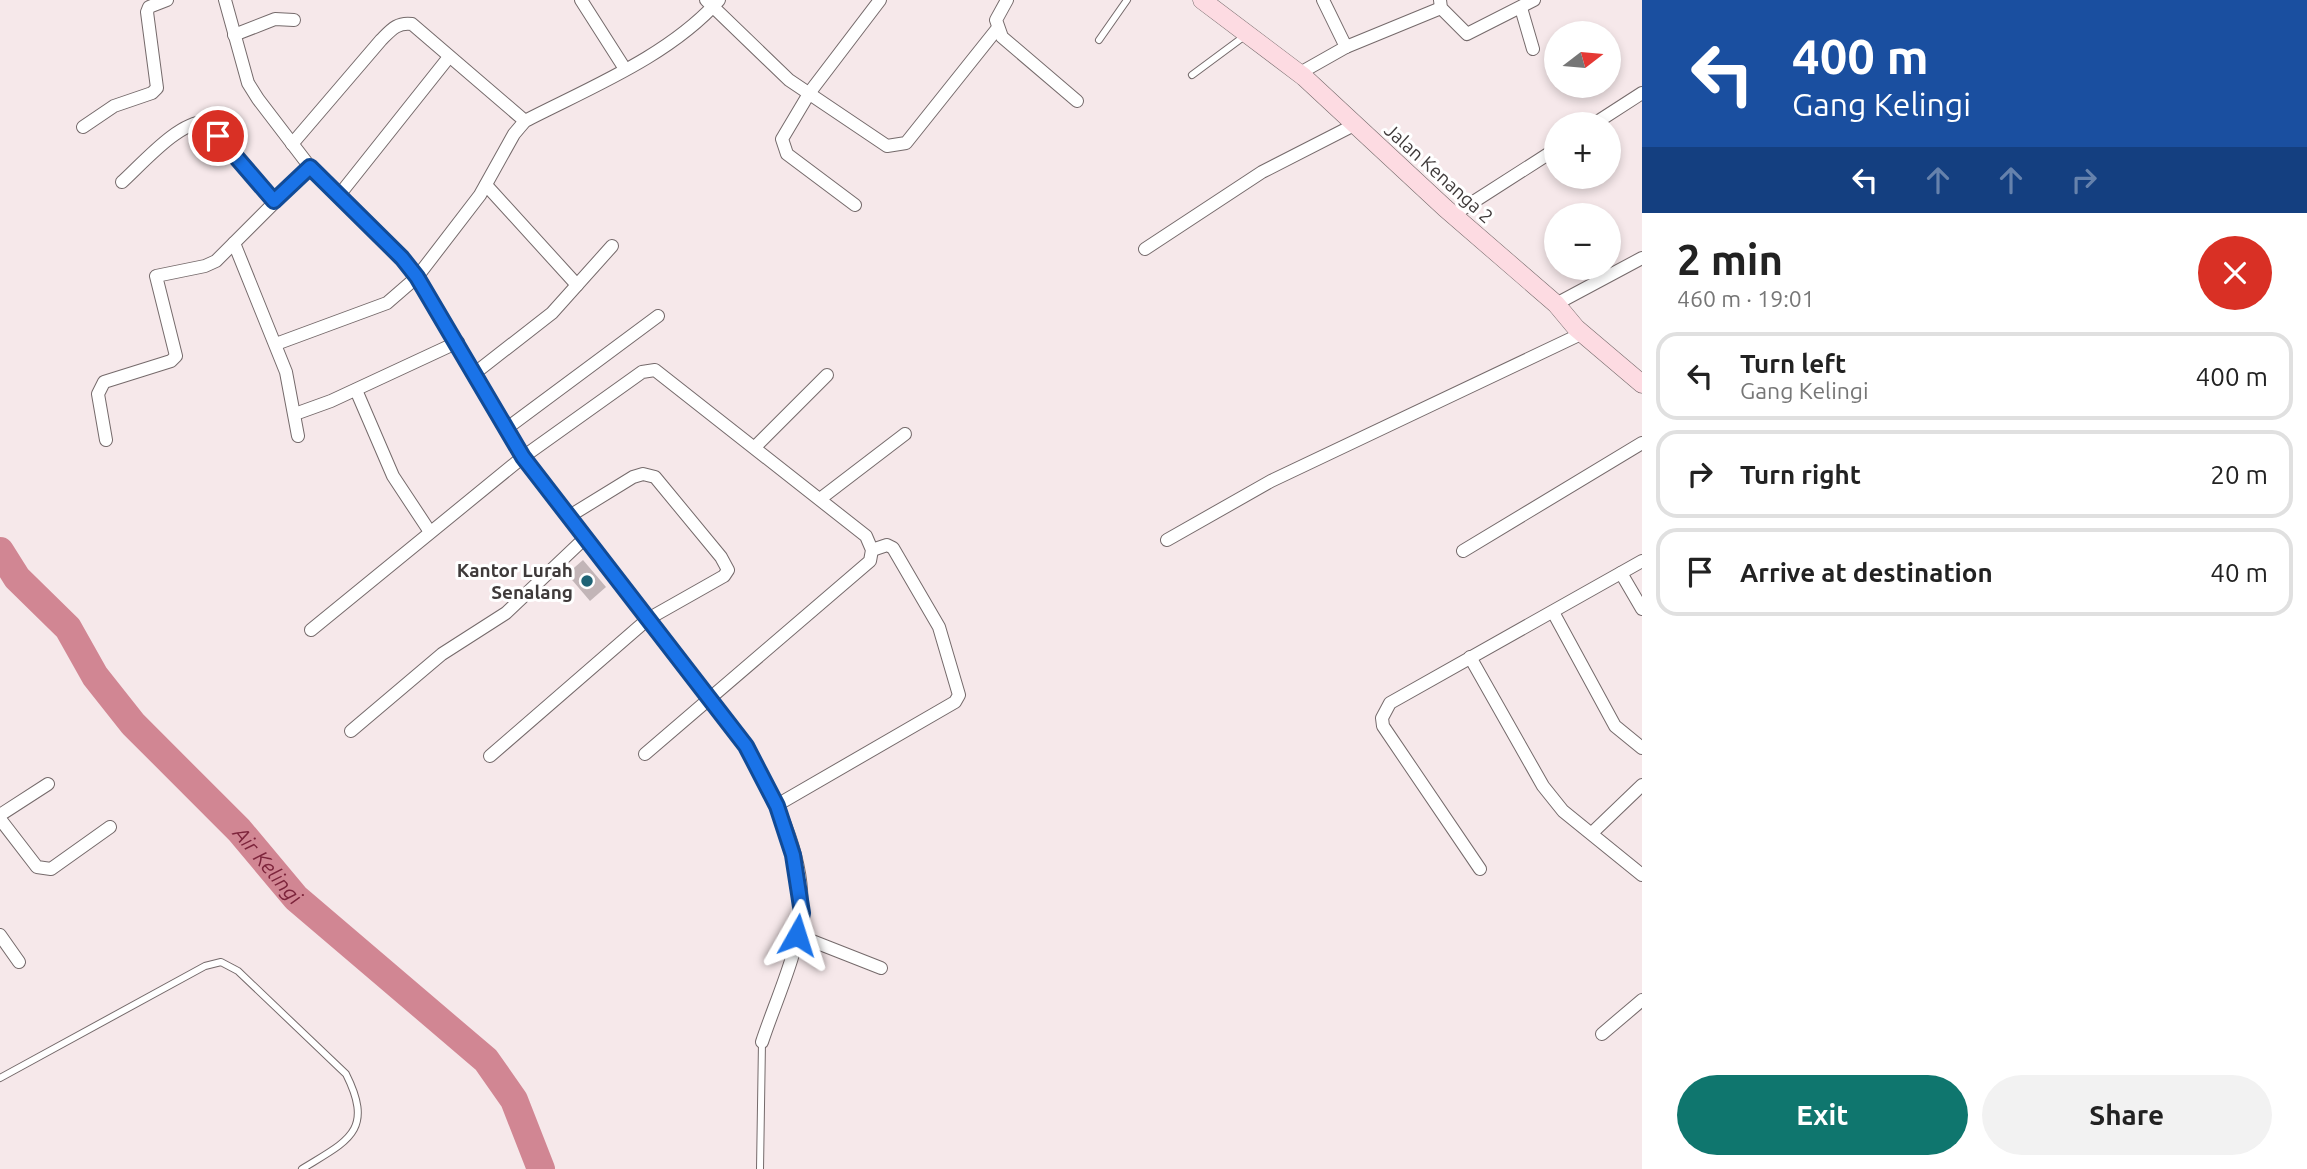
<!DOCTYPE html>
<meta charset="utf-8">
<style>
:root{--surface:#fff;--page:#f2f2f2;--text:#222;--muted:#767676;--line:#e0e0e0;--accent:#0f766e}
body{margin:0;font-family:Ubuntu,sans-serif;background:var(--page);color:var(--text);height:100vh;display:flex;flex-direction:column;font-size:26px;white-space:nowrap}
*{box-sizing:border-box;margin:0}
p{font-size:23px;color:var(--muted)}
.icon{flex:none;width:38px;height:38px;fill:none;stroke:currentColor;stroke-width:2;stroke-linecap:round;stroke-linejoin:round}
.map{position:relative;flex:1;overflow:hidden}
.drawer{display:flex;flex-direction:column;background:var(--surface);width:665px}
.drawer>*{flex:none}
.guide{background:#1a4fa0;color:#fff;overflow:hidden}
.needle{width:46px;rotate:74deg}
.tools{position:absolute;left:1544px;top:21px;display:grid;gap:14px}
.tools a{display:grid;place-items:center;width:77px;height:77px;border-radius:50%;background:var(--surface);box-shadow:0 4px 10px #0003;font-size:35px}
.pin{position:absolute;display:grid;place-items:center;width:60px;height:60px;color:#fff;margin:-30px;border:4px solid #fff;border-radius:50%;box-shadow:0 2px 7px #0007}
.me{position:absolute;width:77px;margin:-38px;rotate:6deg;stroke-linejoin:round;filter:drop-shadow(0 0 5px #0008)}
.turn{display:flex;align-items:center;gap:24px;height:147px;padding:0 35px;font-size:32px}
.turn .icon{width:91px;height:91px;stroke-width:2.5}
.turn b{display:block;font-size:49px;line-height:60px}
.lanes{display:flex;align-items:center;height:66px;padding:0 35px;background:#0003;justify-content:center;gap:35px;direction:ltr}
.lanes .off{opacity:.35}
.round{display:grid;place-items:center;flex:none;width:74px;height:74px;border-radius:37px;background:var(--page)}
.summary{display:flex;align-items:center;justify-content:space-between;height:119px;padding:0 35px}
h1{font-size:42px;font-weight:600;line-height:52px}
.action{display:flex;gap:14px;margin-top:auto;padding:14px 35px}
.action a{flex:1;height:80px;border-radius:42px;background:var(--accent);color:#fff;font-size:28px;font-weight:600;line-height:80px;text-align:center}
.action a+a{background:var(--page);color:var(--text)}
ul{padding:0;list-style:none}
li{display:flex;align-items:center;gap:21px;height:88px;margin:0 14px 10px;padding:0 21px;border:4px solid var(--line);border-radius:21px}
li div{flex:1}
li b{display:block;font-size:26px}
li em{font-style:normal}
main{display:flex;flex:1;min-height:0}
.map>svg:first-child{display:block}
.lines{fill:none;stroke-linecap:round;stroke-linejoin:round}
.river{stroke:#d18693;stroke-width:28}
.building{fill:#c2b5b7}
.lane-casing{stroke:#756a6b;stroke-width:8}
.street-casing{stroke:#756a6b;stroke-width:14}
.secondary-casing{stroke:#756a6b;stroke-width:19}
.lane{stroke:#fff;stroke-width:6}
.street{stroke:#fff;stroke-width:12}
.secondary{stroke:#fddbe2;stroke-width:18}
.route-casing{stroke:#114b97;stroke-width:18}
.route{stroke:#1a73e8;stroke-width:12}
.poi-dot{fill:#1e6375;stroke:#fff;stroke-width:2.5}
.labels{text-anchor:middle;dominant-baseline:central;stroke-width:6;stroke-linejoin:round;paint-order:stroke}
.street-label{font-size:19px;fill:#3f3a3a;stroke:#fff}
.poi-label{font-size:19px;font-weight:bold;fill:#3f3a3a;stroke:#fff;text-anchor:end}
.water-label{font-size:21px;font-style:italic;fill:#7d243b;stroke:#fff}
</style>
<main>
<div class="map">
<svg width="1642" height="1169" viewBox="0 0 1642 1169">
<rect width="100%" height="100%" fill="#f6e8ea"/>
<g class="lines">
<path class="river" id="s1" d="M0,551L17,578L68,628L95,676L133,724L239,830L296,898L486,1060L514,1100L541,1169"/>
</g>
<path class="building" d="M583,560L606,587L590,601L567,574Z"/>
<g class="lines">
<g class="lane-casing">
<g id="lane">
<path d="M1099,40L1127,0"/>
<path d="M1192,75L1246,35"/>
<path d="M0,1078L205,966L221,962L238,971L346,1074C375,1132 347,1141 302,1169"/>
<path d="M760,1169L762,1042"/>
</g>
</g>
<g class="street-casing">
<g id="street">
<path d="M225,0L248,83L258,99L310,167L402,258L417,277L523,457L746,746C773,794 806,855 801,913C799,951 774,1005 762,1042"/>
<path d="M581,0L625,69"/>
<path d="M706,0L789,80L887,146L906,143L997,29"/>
<path d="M1007,0L996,20L1002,37L1077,101"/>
<path d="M1323,0L1346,47"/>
<path d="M1440,0L1441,8L1467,34L1534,0"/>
<path d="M1521,8L1533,49"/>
<path d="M234,35L275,19L294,20"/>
<path d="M1300,73L1346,47L1441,8"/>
<path d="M1594,124L1642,93"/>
<path d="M83,127L114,106L152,93L157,88L147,12L149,7L167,0"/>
<path d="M292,144L381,40C391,30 397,22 412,24L525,121"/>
<path d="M122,182C142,164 180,120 206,122L274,201"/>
<path d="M486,185L577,285"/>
<path d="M340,194L449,57"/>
<path d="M855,205L787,154L782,139L810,92L880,0"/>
<path d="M1453,215L1556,149"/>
<path d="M234,243L286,372L298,436"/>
<path d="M1145,249L1262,172L1354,125"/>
<path d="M1556,304L1642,258"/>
<path d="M276,344L387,303L417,277L480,195L514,134L525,121C591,87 669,56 719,0"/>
<path d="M475,373L552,313L612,246"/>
<path d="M356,390L393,476L430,532"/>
<path d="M295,414L331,401L458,342"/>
<path d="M506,429L658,316"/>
<path d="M106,440L98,394L104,382L171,361L176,356L156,276L205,266L216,261L310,167"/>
<path d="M755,447L827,375"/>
<path d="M820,499L905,434"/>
<path d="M1167,540L1271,481L1583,333"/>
<path d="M1463,551L1642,443"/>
<path d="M1621,573L1642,609"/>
<path d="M1553,612L1615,726L1642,748"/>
<path d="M311,630L523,457L642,372L655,370L866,536L872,550L870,561L645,754"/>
<path d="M1470,657L1543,786L1563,811L1642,875"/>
<path d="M351,731L442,654L506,613L585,538"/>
<path d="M490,756L648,619L724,576L728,570L721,557L655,477L643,474L633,477L568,517"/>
<path d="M777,805L955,702L959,695L939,627L893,548L887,545L872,550"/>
<path d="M0,815L48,784"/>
<path d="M0,819L37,867L51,869L110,827"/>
<path d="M1592,833L1642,785"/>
<path d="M1480,869L1383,726L1382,718L1390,703L1642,561"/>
<path d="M0,935L19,962"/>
<path d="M797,935L881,968"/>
<path d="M1602,1034L1642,1000"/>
</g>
</g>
<g class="secondary-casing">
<path id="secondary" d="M1202,0L1304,77L1445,208L1556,304L1576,328L1642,384"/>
</g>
<use href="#lane" class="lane"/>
<use href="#street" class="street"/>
<use href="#secondary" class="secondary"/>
</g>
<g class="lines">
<g class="route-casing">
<path id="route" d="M218,136L274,201L310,167L402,258L417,277L523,457L746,746L777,806L793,855L802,913L797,935"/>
</g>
<use href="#route" class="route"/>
</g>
<circle class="poi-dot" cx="587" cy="581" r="7"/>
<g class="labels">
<g class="street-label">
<text transform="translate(1439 173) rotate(42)">Jalan Kenanga 2</text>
</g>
<g class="poi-label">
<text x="573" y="570">Kantor Lurah<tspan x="573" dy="22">Senalang</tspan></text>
</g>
<g class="water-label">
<text stroke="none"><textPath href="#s1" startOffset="415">Air Kelingi</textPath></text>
</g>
</g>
</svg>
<div class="tools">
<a><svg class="needle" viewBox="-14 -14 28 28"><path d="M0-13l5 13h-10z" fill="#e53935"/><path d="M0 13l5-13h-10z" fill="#767676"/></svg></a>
<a>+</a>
<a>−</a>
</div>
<div class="pin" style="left:218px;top:136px;background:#d93025"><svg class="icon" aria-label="arrive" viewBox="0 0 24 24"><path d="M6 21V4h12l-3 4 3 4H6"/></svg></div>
<svg class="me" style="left:797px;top:935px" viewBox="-20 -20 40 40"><path d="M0-17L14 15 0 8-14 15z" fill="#1a73e8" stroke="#fff" stroke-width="4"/></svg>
</div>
<section class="drawer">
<div class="guide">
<div class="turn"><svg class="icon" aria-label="left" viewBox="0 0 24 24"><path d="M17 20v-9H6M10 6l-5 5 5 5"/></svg><div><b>400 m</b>Gang Kelingi</div></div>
<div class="lanes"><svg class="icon" aria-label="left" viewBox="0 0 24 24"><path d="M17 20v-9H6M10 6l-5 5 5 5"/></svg><svg class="icon off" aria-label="ahead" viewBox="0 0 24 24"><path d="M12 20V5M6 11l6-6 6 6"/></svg><svg class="icon off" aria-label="ahead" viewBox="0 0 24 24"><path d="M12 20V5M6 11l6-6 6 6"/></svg><svg class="icon off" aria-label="right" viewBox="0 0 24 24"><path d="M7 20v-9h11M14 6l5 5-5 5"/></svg></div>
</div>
<div class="summary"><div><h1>2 min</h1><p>460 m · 19:01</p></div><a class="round" style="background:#d93025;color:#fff"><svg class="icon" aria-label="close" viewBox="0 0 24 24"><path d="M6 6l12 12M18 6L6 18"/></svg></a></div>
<ul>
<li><svg class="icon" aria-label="left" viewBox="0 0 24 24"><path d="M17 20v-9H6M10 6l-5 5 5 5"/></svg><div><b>Turn left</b><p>Gang Kelingi</p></div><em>400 m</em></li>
<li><svg class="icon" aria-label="right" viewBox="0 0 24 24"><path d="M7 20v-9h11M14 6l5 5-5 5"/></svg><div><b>Turn right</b></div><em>20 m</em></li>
<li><svg class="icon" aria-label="arrive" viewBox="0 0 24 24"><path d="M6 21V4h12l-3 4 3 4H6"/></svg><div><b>Arrive at destination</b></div><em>40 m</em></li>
</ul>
<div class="action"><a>Exit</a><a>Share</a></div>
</section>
</main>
